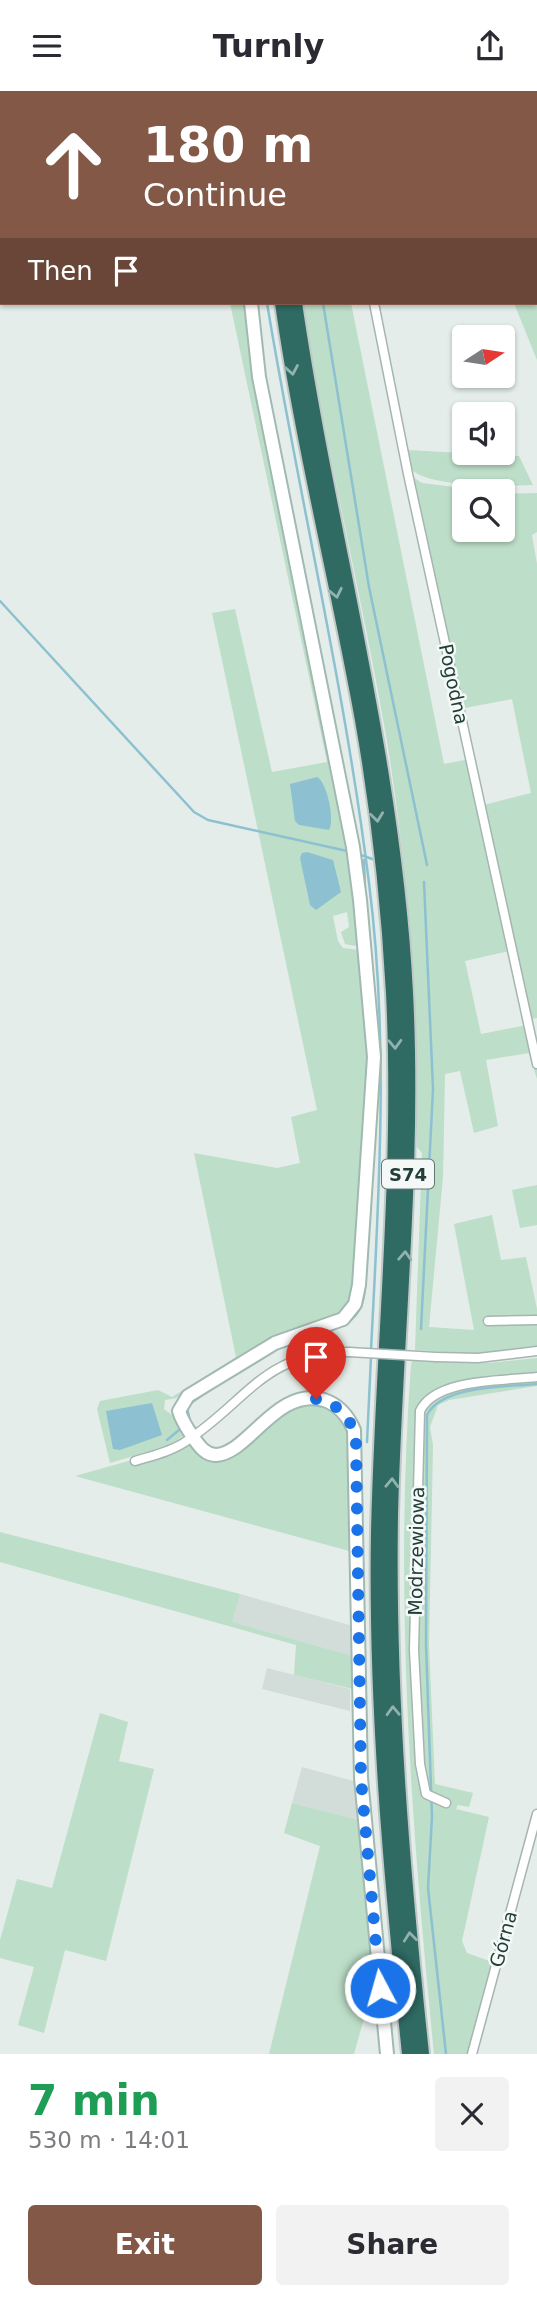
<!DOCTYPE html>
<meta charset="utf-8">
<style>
:root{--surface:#fff;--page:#f2f2f3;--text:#2b2b33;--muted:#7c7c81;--accent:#845847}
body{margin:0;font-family:"DejaVu Sans",sans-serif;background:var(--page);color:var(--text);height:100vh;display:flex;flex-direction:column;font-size:26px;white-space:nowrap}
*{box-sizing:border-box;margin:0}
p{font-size:23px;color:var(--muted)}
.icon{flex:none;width:38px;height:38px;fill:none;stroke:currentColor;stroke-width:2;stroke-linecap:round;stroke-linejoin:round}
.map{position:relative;height:1963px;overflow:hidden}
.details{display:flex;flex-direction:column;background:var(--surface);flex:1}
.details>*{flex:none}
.guide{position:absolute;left:0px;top:0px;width:537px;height:214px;box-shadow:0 2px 5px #0004;background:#845847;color:#fff;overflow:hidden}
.needle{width:46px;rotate:78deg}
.buttons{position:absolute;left:452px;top:234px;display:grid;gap:14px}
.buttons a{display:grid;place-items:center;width:63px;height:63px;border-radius:7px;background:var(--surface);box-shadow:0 2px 5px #0004;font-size:35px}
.pin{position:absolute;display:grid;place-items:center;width:60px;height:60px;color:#fff;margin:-72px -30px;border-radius:50% 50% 50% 0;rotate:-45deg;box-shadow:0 0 7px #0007}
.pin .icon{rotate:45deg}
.me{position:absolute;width:77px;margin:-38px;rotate:354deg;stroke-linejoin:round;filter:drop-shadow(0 0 5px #0008)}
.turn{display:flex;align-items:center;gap:24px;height:147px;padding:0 28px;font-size:32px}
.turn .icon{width:91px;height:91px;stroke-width:2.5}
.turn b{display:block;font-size:49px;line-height:60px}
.then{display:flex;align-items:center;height:66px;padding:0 28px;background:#0003;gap:14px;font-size:26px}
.round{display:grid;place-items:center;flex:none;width:74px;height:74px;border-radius:7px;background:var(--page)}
.headline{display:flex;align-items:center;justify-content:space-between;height:119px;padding:0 28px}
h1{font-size:42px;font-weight:700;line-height:52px;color:#1e9e55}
.action{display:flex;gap:14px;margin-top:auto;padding:14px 28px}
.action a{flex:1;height:80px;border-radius:7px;background:var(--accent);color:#fff;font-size:28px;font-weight:700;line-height:80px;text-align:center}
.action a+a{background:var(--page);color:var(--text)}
header{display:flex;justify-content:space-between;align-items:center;height:91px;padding:0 28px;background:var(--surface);font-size:32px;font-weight:700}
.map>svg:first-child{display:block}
.built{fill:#d2ddd9}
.green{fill:#bddec8}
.water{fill:#8dc1d1}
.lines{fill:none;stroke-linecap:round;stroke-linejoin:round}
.stream{stroke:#8dc1d1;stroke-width:2.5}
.street-casing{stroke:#a6b5b1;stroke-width:11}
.secondary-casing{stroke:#a2b9b2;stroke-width:16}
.highway-casing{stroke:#c1c9c8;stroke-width:18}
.street{stroke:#fff;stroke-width:8}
.secondary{stroke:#fff;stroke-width:12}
.highway{stroke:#2f6a63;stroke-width:14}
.street-bridge-casing{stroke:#a6b5b1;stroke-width:11;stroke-linecap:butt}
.street-bridge{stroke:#fff;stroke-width:8}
.oneway{stroke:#92b2ad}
.route{stroke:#1a73e8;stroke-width:12;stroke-dasharray:0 21.6}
.labels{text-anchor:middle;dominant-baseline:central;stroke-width:5;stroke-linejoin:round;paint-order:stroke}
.shield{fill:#f4f9f7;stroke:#627672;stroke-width:2}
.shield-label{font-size:18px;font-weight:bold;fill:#233e39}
.street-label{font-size:19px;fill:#233e39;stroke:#f4f9f7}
</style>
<header><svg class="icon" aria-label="menu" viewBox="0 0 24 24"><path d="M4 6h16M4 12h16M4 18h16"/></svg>Turnly<svg class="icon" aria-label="share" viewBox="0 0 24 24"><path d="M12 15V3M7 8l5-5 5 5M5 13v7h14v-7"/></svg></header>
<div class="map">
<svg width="537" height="1963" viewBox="0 0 537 1963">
<rect width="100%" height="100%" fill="#e4ede9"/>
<g class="built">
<path d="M240,1503L353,1535V1565L231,1531Z"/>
<path d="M267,1577L350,1598V1620L262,1598Z"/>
<path d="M302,1676L357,1691L359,1729L292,1712Z"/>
</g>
<g class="green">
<path d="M536,76H537V269L514,212H536Z"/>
<path d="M230,212H247L352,772L358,852L355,855L345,853L341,841L349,836L347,821L333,825L338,850L343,857L359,859L369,962L357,1168L351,1211L341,1223L286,1241L176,1307L165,1309L164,1318C173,1325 185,1331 183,1345L170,1354L110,1372L97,1318L100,1310L158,1299L172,1306L236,1266L194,1062L277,1077L300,1072L291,1026L317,1019L212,522L235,518L272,681L327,671Z"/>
<path d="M303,212H351L444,673L470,668L509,860L465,870L481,943L527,934L480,715L531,702L512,608L459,618L408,383L422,392L495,401H464V439H502V403L537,402V441L532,444L537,473V927L530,928L537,963V988L529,962L486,969L498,1035L474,1042L460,980L445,983L443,1086L429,1236L474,1239L454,1133L492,1124L501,1169L526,1166L537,1218V1255L476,1263L415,1259L422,1062L417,1056C415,917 409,776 385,639C360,496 325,355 303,212Z"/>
<path d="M407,359L519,365L533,394C507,395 426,397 410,377Z"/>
<path d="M537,1094V1134L520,1137L512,1099Z"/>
<path d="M537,1267V1295L449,1309L438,1314L430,1336L433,1354L429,1554L435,1693L473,1702L469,1716L458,1714L456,1718L489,1726L462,1850L467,1862L492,1871L468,1963H434C411,1732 394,1507 411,1274L412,1270L489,1272Z"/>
<path d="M302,1313C334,1314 344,1323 352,1355L353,1461L75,1385L168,1359L185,1351L207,1368Z"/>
<path d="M0,1441L240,1503L232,1531L353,1565V1598L294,1584L296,1554L0,1471Z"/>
<path d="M100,1622L128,1631L119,1670L154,1678L106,1870L65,1859L44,1942L18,1934L34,1876L0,1867V1849L17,1788L52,1797Z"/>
<path d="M292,1712L359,1729L374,1892L354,1963H269L320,1755L284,1742Z"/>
</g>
<g class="water">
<path d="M317,686C327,691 335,729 329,739L299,734L295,730L290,693Z"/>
<path d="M307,761L333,769L341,801L316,819L310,814L300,767L302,762Z"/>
<path d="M152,1312L162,1344L120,1359L113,1358L106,1320Z"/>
</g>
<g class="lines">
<g class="stream">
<path d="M239,0V2"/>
<path d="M294,0L295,2"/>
<path d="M267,212C299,406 345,597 369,792C389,948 379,1103 371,1259"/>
<path d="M323,212L369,496L427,774"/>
<path d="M0,510L194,721L208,729L347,760"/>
<path d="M361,764L375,769"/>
<path d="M364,769L365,797"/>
<path d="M348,1231C361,1222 364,1210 365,1195"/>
<path d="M421,1238L433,998L424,791"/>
<path d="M191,1312L208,1300"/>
<path d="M187,1317L190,1330"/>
<path d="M167,1349L179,1339"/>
<path d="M367,1351L371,1266"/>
<path d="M446,1963L428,1797L432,1726L426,1554L427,1324C442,1294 506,1296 537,1293"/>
</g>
<g class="street-casing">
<g id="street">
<path d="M303,0L304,2"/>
<path d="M331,0V2"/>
<path d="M374,212L408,383L537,973"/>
<path d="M488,1230L537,1229"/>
<path d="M436,1266L478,1267L537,1260"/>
<path d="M135,1370C151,1365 170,1361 185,1351C248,1310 263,1261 349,1261"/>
<path d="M446,1712L426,1703L420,1673L414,1559L420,1320C435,1287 505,1290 537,1286"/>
<path d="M472,1963L537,1723"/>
</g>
</g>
<g class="secondary-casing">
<g id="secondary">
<path d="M231,0V2"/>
<path d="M251,212L259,286L353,756L360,809L374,966L359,1194L355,1213L343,1228L275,1252L188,1305L179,1320C182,1331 189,1340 195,1349C200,1356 206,1364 216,1364C248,1363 277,1295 324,1309C339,1314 348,1325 354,1339L361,1687L387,1963"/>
</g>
</g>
<g class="highway-casing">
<g id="highway">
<path d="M258,0V2"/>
<path d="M271,0V2"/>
<path d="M282,212C302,352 337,490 362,629C378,719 388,811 393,902C402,1082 382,1261 378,1442C375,1616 391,1789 409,1963"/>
<path d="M295,212C329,444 394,666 406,902C415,1077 395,1250 391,1424C388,1605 403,1783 422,1963"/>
</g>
</g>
<use href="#street" class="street"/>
<use href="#secondary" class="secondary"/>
<use href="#highway" class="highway"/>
<g class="street-bridge-casing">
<path id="street-bridge" d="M349,1261L436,1266"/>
</g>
<use href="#street-bridge" class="street-bridge"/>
</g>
<defs><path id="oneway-chevron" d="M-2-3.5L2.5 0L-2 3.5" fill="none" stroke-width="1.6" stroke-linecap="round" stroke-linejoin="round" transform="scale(1.75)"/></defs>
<g class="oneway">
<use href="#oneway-chevron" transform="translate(292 279) rotate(80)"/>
<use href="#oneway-chevron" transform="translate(336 502) rotate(78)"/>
<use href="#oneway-chevron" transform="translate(377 726) rotate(83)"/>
<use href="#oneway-chevron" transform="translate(395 953) rotate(88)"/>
<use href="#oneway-chevron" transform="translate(405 1165) rotate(-87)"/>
<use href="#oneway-chevron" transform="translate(392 1392) rotate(-88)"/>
<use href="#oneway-chevron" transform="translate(393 1620) rotate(-92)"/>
<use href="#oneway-chevron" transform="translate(410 1846) rotate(-96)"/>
</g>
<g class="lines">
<path class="route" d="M316,1308C340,1313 353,1328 356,1352L361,1688L380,1897"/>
</g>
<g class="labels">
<rect class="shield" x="382" y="1068.5" width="52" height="29" rx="5"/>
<g class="shield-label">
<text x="408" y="1083">S74</text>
</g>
<g class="street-label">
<text transform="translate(454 593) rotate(78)">Pogodna</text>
<text transform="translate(416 1460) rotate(-89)">Modrzewiowa</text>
<text transform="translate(503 1848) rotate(-75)">Górna</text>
</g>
</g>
</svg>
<div class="buttons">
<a><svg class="needle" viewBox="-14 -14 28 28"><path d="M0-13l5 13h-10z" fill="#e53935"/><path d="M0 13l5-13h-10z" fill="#7c7c81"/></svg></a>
<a><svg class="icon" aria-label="sound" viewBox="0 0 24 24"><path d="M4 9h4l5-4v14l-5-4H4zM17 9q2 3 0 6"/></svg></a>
<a><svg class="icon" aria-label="search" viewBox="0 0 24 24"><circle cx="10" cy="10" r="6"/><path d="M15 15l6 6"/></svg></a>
</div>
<div class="pin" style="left:316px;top:1308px;background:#d93025"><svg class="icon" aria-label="arrive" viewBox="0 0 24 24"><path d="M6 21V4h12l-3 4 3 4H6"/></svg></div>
<svg class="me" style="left:380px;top:1897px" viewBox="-20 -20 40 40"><circle r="17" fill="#1a73e8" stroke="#fff" stroke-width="3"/><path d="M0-11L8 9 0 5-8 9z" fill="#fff"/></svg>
<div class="guide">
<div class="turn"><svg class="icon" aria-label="ahead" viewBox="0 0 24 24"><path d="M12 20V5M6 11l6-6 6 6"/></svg><div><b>180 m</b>Continue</div></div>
<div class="then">Then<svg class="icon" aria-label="arrive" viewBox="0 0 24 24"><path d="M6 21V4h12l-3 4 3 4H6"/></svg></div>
</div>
</div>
<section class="details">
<div class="headline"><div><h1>7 min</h1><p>530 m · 14:01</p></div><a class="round"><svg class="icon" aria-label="close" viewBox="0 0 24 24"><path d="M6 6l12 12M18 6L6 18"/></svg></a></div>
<div class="action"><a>Exit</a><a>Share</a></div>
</section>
